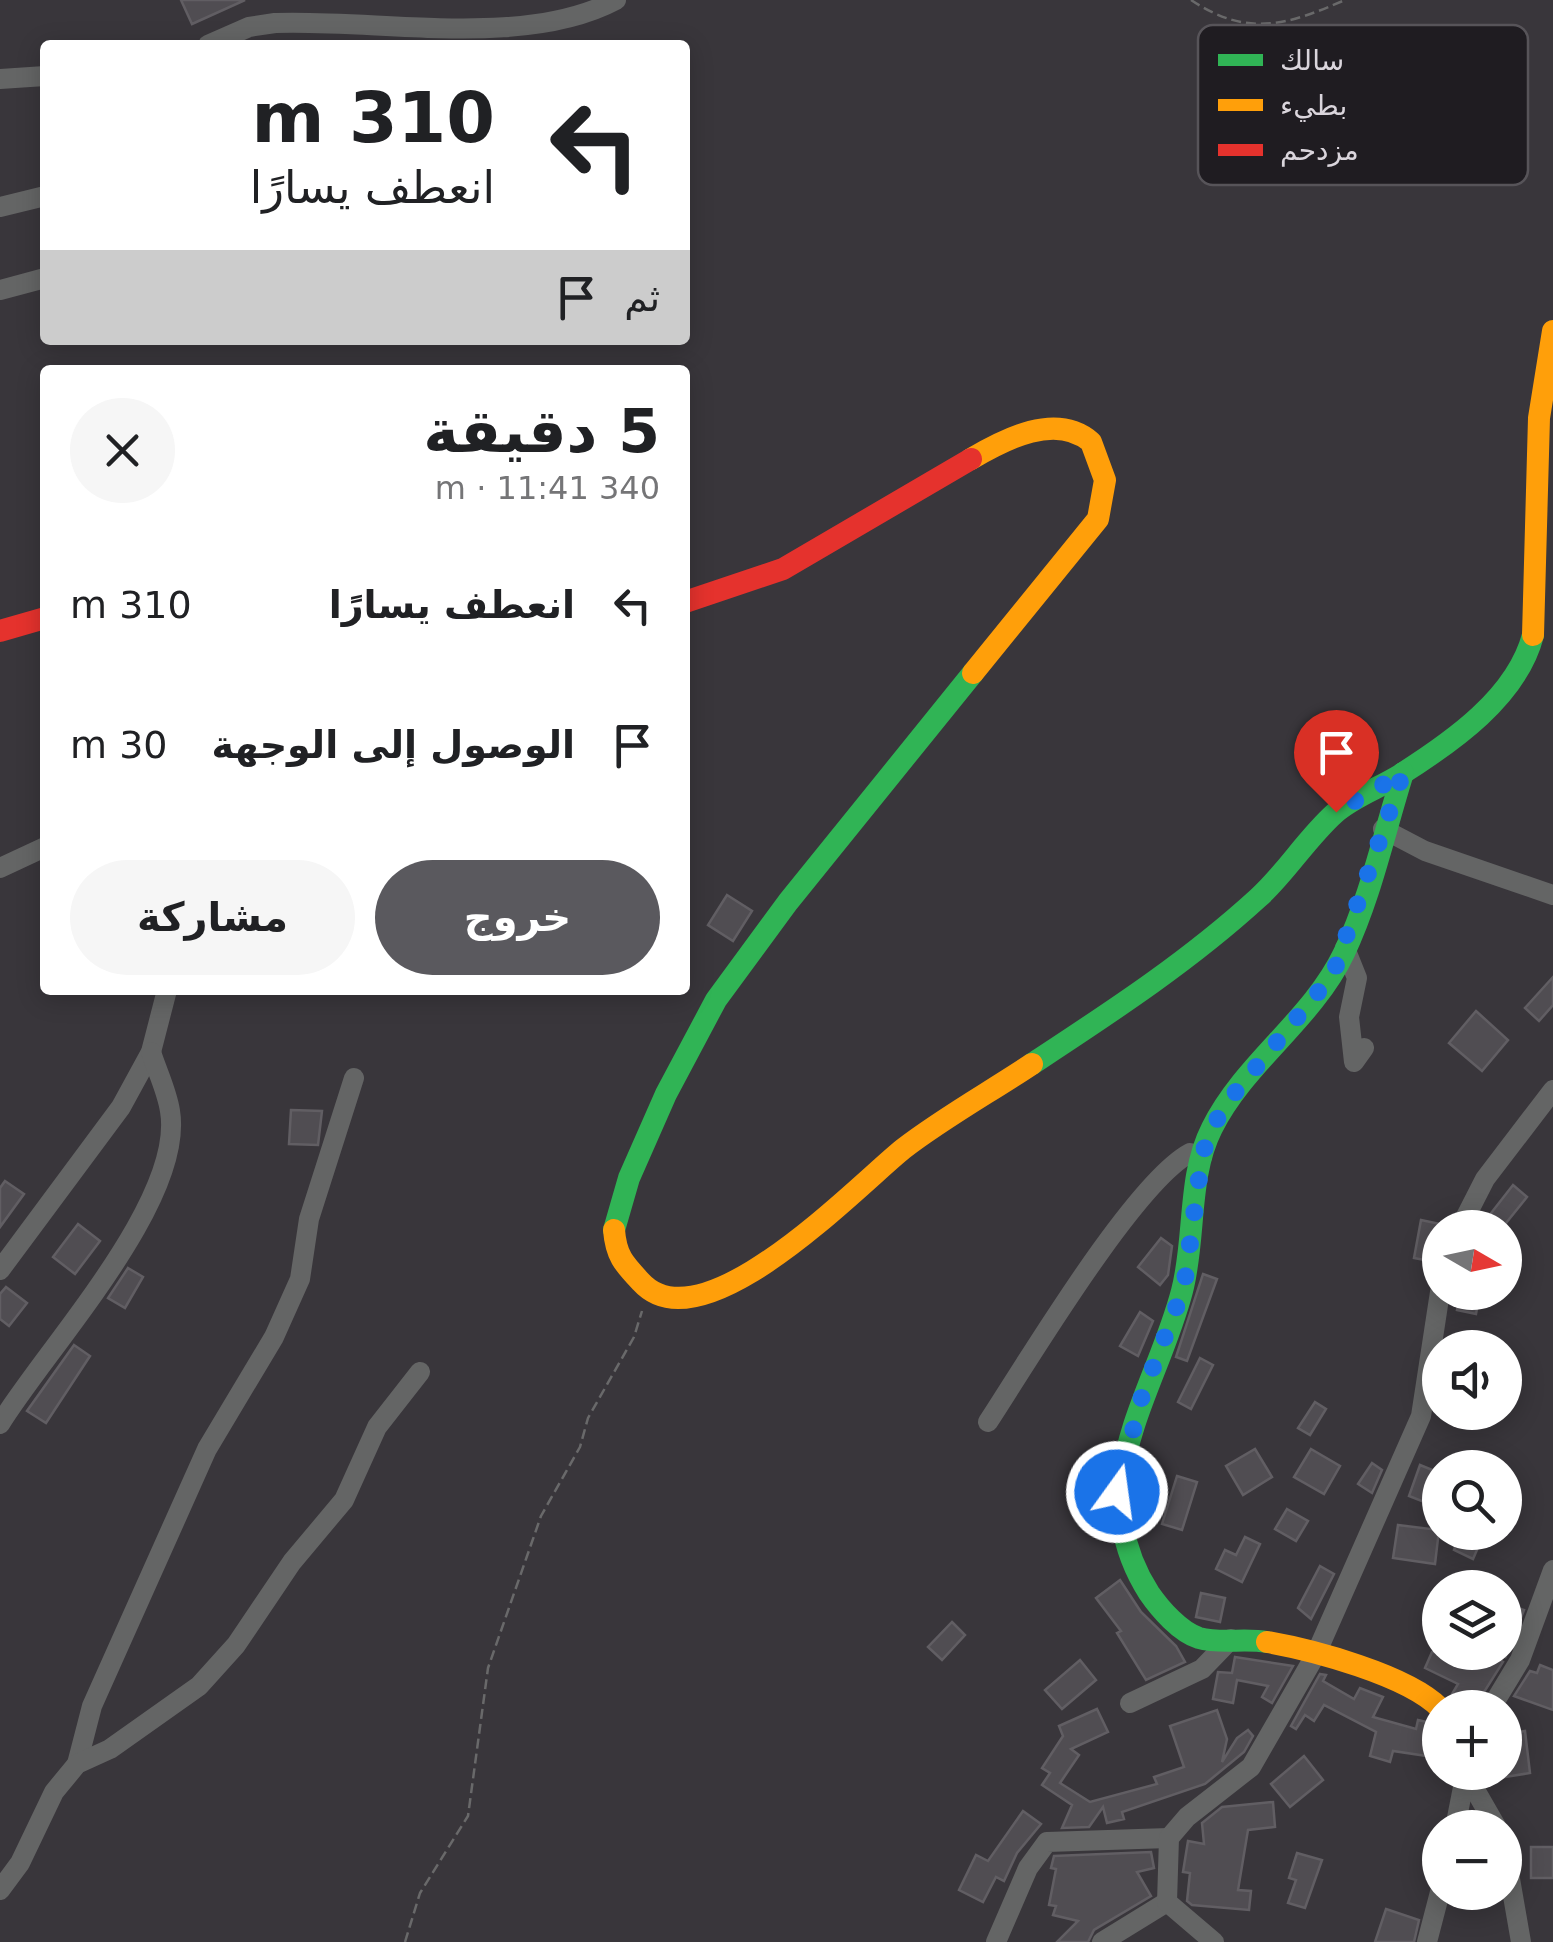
<!DOCTYPE html>
<html lang="ar">
<meta charset="utf-8">
<style>
:root{--surface:#fff;--page:#f6f6f6;--text:#202124;--muted:#757577;--accent:#5a595e}
body{margin:0;font-family:"DejaVu Sans",Vazirmatn,sans-serif;background:var(--page);color:var(--text);direction:rtl;height:100vh;display:flex;flex-direction:column;font-size:38px;white-space:nowrap}
*{box-sizing:border-box;margin:0}
p{font-size:32px;color:var(--muted)}
.icon{flex:none;width:55px;height:55px;fill:none;stroke:currentColor;stroke-width:2;stroke-linecap:round;stroke-linejoin:round}
.map{position:relative;flex:1;overflow:hidden;direction:ltr}
.side{position:absolute;left:40px;top:365px;width:650px;height:630px;display:flex;flex-direction:column;background:var(--surface);border-radius:10px;box-shadow:0 5px 25px #0003;direction:rtl}
.side>*{flex:none}
.guide{position:absolute;left:40px;top:40px;width:650px;height:305px;border-radius:10px;box-shadow:0 5px 25px #0003;direction:rtl;background:#fff;color:var(--text);overflow:hidden}
.needle{width:65px;rotate:99deg}
.tools{position:absolute;left:1422px;top:1210px;display:grid;gap:20px}
.tools a{display:grid;place-items:center;width:100px;height:100px;border-radius:50%;background:var(--surface);box-shadow:0 5px 25px #0003;font-size:50px}
.pin{position:absolute;display:grid;place-items:center;width:85px;height:85px;color:#fff;margin:-102px -42px;border-radius:50% 50% 50% 0;rotate:-45deg;box-shadow:0 0 10px #0007}
.pin .icon{rotate:45deg}
.me{position:absolute;width:110px;margin:-55px;rotate:14deg;stroke-linejoin:round;filter:drop-shadow(0 0 8px #0008)}
.turn{display:flex;align-items:center;gap:35px;height:210px;padding:0 30px;font-size:45px}
.turn .icon{width:130px;height:130px;stroke-width:2.5}
.turn b{display:block;font-size:70px;line-height:85px}
.then{display:flex;align-items:center;height:95px;padding:0 30px;background:#0003;gap:20px;font-size:38px}
.round{display:grid;place-items:center;flex:none;width:105px;height:105px;border-radius:52px;background:var(--page)}
.overview{display:flex;align-items:center;justify-content:space-between;height:170px;padding:0 30px}
h1{font-size:60px;font-weight:600;line-height:75px}
.action{display:flex;gap:20px;margin-top:auto;padding:20px 30px}
.action a{flex:1;height:115px;border-radius:60px;background:var(--accent);color:#fff;font-size:40px;font-weight:600;line-height:115px;text-align:center}
.action a+a{background:var(--page);color:var(--text)}
ul{padding:0;list-style:none}
li{display:flex;align-items:center;gap:30px;height:140px;padding:0 30px}
li div{flex:1}
li b{display:block;font-size:38px}
li em{font-style:normal}
.map>svg:first-child{display:block}
.building{fill:#504d52;stroke:#615e63;stroke-width:2.5}
.lines{fill:none;stroke-linecap:round;stroke-linejoin:round}
.path{stroke:#69696a;stroke-width:2.5;stroke-dasharray:10 5;stroke-linecap:butt}
.street{stroke:#646565;stroke-width:20}
.fast{stroke:#30b455;stroke-width:22}
.slow{stroke:#ff9f0a;stroke-width:22}
.jam{stroke:#e5322d;stroke-width:22}
.route{stroke:#1a73e8;stroke-width:18;stroke-dasharray:0 32.4}
.key{fill:#1f1c21;stroke:#575459;stroke-width:2.5}
.key-label{font-size:28px;fill:#dad5dc}
</style>
<div class="map">
<svg width="1553" height="1942" viewBox="0 0 1553 1942">
<rect width="100%" height="100%" fill="#39363b"/>
<g class="building">
<path d="M181,0H245L192,24Z"/>
<path d="M727,895L752,911L733,941L708,925Z"/>
<path d="M1553,977V1005L1539,1021L1525,1008Z"/>
<path d="M1476,1011L1508,1040L1482,1071L1449,1043Z"/>
<path d="M291,1110L322,1111L318,1145L289,1144Z"/>
<path d="M5,1181L24,1194L0,1227V1188Z"/>
<path d="M1513,1185L1527,1197L1502,1228L1488,1217Z"/>
<path d="M1421,1220L1440,1224V1263L1414,1258Z"/>
<path d="M78,1224L100,1241L75,1274L53,1257Z"/>
<path d="M1161,1238L1172,1246L1168,1275L1160,1285L1138,1267Z"/>
<path d="M128,1268L143,1277L125,1308L108,1298Z"/>
<path d="M1203,1274L1217,1279L1187,1361L1176,1357Z"/>
<path d="M6,1287L27,1303L9,1326L0,1319V1294Z"/>
<path d="M1461,1292H1480L1476,1314L1457,1310Z"/>
<path d="M1140,1312L1153,1321L1138,1356L1120,1346Z"/>
<path d="M74,1345L90,1356L46,1423L27,1411Z"/>
<path d="M1200,1358L1213,1365L1191,1409L1178,1402Z"/>
<path d="M1315,1402L1326,1409L1310,1435L1298,1428Z"/>
<path d="M1255,1449L1272,1477L1243,1495L1226,1466Z"/>
<path d="M1311,1449L1340,1466L1324,1494L1294,1477Z"/>
<path d="M1372,1463L1382,1470L1372,1493L1358,1484Z"/>
<path d="M1420,1465L1440,1473L1437,1507L1409,1496Z"/>
<path d="M1177,1476L1197,1482L1182,1530L1162,1524Z"/>
<path d="M1287,1509L1308,1521L1296,1541L1275,1529Z"/>
<path d="M1398,1525L1439,1530L1435,1564L1393,1558Z"/>
<path d="M1461,1533L1483,1536L1473,1559L1454,1550Z"/>
<path d="M1245,1537L1260,1544L1242,1582L1216,1569L1225,1550L1236,1555Z"/>
<path d="M1320,1566L1334,1574L1311,1619L1298,1608Z"/>
<path d="M1120,1580L1141,1612L1176,1646L1185,1662L1146,1680L1117,1633L1121,1631L1096,1598Z"/>
<path d="M1201,1593L1225,1598L1220,1622L1196,1617Z"/>
<path d="M1515,1607L1524,1610L1505,1658V1610L1512,1613Z"/>
<path d="M952,1622L965,1635L942,1660L928,1647Z"/>
<path d="M1432,1652H1487L1503,1662L1474,1708L1452,1694L1458,1684L1425,1668Z"/>
<path d="M1235,1657L1293,1666L1272,1703L1262,1697L1268,1686L1237,1680L1233,1703L1213,1699L1218,1672L1232,1673Z"/>
<path d="M1080,1660L1096,1680L1062,1709L1045,1690Z"/>
<path d="M1540,1665L1553,1670V1710L1514,1696L1530,1671L1537,1673Z"/>
<path d="M1320,1674L1326,1675L1323,1681L1354,1699L1360,1688L1383,1697L1373,1717L1416,1729L1418,1720L1440,1725V1758L1393,1751L1390,1762L1370,1756L1376,1732L1324,1705L1314,1721L1305,1715L1296,1729L1291,1726Z"/>
<path d="M1097,1709L1108,1732L1071,1749L1079,1755L1060,1783L1090,1802L1157,1784L1154,1777L1184,1767L1170,1726L1217,1710L1227,1739L1222,1762L1237,1738L1248,1730L1253,1736L1244,1752L1205,1784L1122,1812L1124,1819L1107,1823L1103,1807L1089,1827L1062,1828L1072,1805L1042,1785L1050,1773L1042,1768L1063,1736L1059,1726Z"/>
<path d="M1525,1731L1530,1773L1505,1777V1734Z"/>
<path d="M1304,1756L1323,1780L1290,1807L1271,1784Z"/>
<path d="M1273,1802L1275,1827L1248,1830L1238,1890L1251,1891L1249,1910L1192,1905L1187,1901L1190,1873L1183,1872L1188,1841L1204,1844L1202,1823L1222,1807Z"/>
<path d="M1023,1811L1041,1824L1017,1853L1004,1881L996,1877L983,1902L959,1890L976,1855L988,1861Z"/>
<rect x="1531" y="1847" width="22" height="31"/>
<path d="M1151,1852L1154,1868L1137,1872L1151,1896L1094,1930L1088,1942H1057L1078,1921L1053,1915L1056,1906L1049,1905L1056,1869L1051,1868L1054,1856Z"/>
<path d="M1297,1853L1322,1860L1305,1908L1288,1903L1296,1880L1289,1878Z"/>
<path d="M1386,1909L1419,1920L1414,1942H1375Z"/>
</g>
<g class="lines">
<g class="path">
<path d="M1191,0C1248,38 1287,25 1345,0"/>
<path d="M405,1942L420,1893L468,1816L488,1668L541,1516L580,1447L588,1418L634,1337L642,1311"/>
</g>
<g class="street">
<path d="M208,45L249,27L275,23C380,19 524,49 616,0"/>
<path d="M0,79L45,76"/>
<path d="M0,207L45,196"/>
<path d="M0,290L45,278"/>
<path d="M1383,829L1425,851L1553,895"/>
<path d="M0,868L45,847"/>
<path d="M1345,948L1357,978L1349,1017L1354,1062L1364,1048"/>
<path d="M1460,1228L1485,1179L1553,1090"/>
<path d="M0,1270L121,1107L151,1052L167,990"/>
<path d="M988,1422C1028,1361 1134,1183 1190,1153L1202,1157"/>
<path d="M0,1424C46,1349 185,1201 170,1111C167,1091 157,1071 151,1052"/>
<path d="M1130,1703L1202,1669L1231,1639"/>
<path d="M1491,1708L1520,1660L1553,1570"/>
<path d="M77,1764L92,1706L207,1449L274,1337L300,1279L309,1219L354,1078"/>
<path d="M1466,1774L1497,1828"/>
<path d="M1455,1828L1466,1772"/>
<path d="M1505,1850L1521,1942"/>
<path d="M0,1890L20,1863L54,1792L77,1764L110,1749L199,1686L236,1645L292,1562L344,1500L377,1427L420,1372"/>
<path d="M996,1942L1028,1868L1047,1842L1169,1838"/>
<path d="M1102,1942L1167,1902"/>
<path d="M1214,1942L1167,1902L1169,1838L1187,1817L1251,1767L1316,1654L1421,1416L1440,1292"/>
<path d="M1427,1942L1440,1892"/>
</g>
<g class="fast">
<path d="M1032,1064C1111,1012 1188,962 1258,898C1286,873 1306,839 1335,813C1353,797 1379,788 1400,775C1452,742 1517,697 1533,635"/>
<path d="M614,1230L629,1178L666,1094L716,1000L788,902L973,673"/>
<path d="M1267,1642C1245,1638 1220,1644 1199,1638C1180,1632 1160,1609 1149,1593C1080,1485 1155,1395 1182,1291C1196,1238 1187,1177 1212,1128C1245,1062 1312,1020 1344,953C1371,896 1384,833 1403,773"/>
</g>
<g class="slow">
<path d="M971,459C1005,439 1056,412 1091,442L1105,480L1098,519L973,673"/>
<path d="M1533,635L1539,418L1553,331"/>
<path d="M614,1230C616,1256 624,1264 641,1282C702,1349 857,1186 903,1149C943,1118 990,1092 1032,1064"/>
<path d="M1267,1642C1313,1650 1407,1675 1440,1708"/>
</g>
<g class="jam">
<path d="M685,602L783,569L971,459"/>
<path d="M0,631L45,618"/>
</g>
</g>
<g class="lines">
<path class="route" d="M1117,1492L1142,1396L1184,1287L1202,1157L1210,1130L1234,1094L1333,974L1403,773L1336,812"/>
</g>
<rect x="1198" y="25" width="330" height="160" rx="15" class="key"/>
<rect x="1218" y="54" width="45" height="12" fill="#30b455"/>
<rect x="1218" y="99" width="45" height="12" fill="#ff9f0a"/>
<rect x="1218" y="144" width="45" height="12" fill="#e5322d"/>
<g class="key-label">
<text x="1280" y="70">سالك</text>
<text x="1280" y="115">بطيء</text>
<text x="1280" y="160">مزدحم</text>
</g>
</svg>
<div class="tools">
<a><svg class="needle" viewBox="-14 -14 28 28"><path d="M0-13l5 13h-10z" fill="#e53935"/><path d="M0 13l5-13h-10z" fill="#757577"/></svg></a>
<a><svg class="icon" aria-label="sound" viewBox="0 0 24 24"><path d="M4 9h4l5-4v14l-5-4H4zM17 9q2 3 0 6"/></svg></a>
<a><svg class="icon" aria-label="search" viewBox="0 0 24 24"><circle cx="10" cy="10" r="6"/><path d="M15 15l6 6"/></svg></a>
<a><svg class="icon" aria-label="layers" viewBox="0 0 24 24"><path d="M12 4l9 5-9 5-9-5zM3 14l9 5 9-5"/></svg></a>
<a>+</a>
<a>−</a>
</div>
<div class="pin" style="left:1336px;top:812px;background:#d93025"><svg class="icon" aria-label="arrive" viewBox="0 0 24 24"><path d="M6 21V4h12l-3 4 3 4H6"/></svg></div>
<svg class="me" style="left:1117px;top:1492px" viewBox="-20 -20 40 40"><circle r="17" fill="#1a73e8" stroke="#fff" stroke-width="3"/><path d="M0-11L8 9 0 5-8 9z" fill="#fff"/></svg>
<div class="guide">
<div class="turn"><svg class="icon" aria-label="left" viewBox="0 0 24 24"><path d="M17 20v-9H6M10 6l-5 5 5 5"/></svg><div><b>310 m</b>انعطف يسارًا</div></div>
<div class="then">ثم<svg class="icon" aria-label="arrive" viewBox="0 0 24 24"><path d="M6 21V4h12l-3 4 3 4H6"/></svg></div>
</div>
<section class="side">
<div class="overview"><div><h1>5 دقيقة</h1><p>340 m · 11:41</p></div><a class="round"><svg class="icon" aria-label="close" viewBox="0 0 24 24"><path d="M6 6l12 12M18 6L6 18"/></svg></a></div>
<ul>
<li><svg class="icon" aria-label="left" viewBox="0 0 24 24"><path d="M17 20v-9H6M10 6l-5 5 5 5"/></svg><div><b>انعطف يسارًا</b></div><em>310 m</em></li>
<li><svg class="icon" aria-label="arrive" viewBox="0 0 24 24"><path d="M6 21V4h12l-3 4 3 4H6"/></svg><div><b>الوصول إلى الوجهة</b></div><em>30 m</em></li>
</ul>
<div class="action"><a>خروج</a><a>مشاركة</a></div>
</section>
</div>
